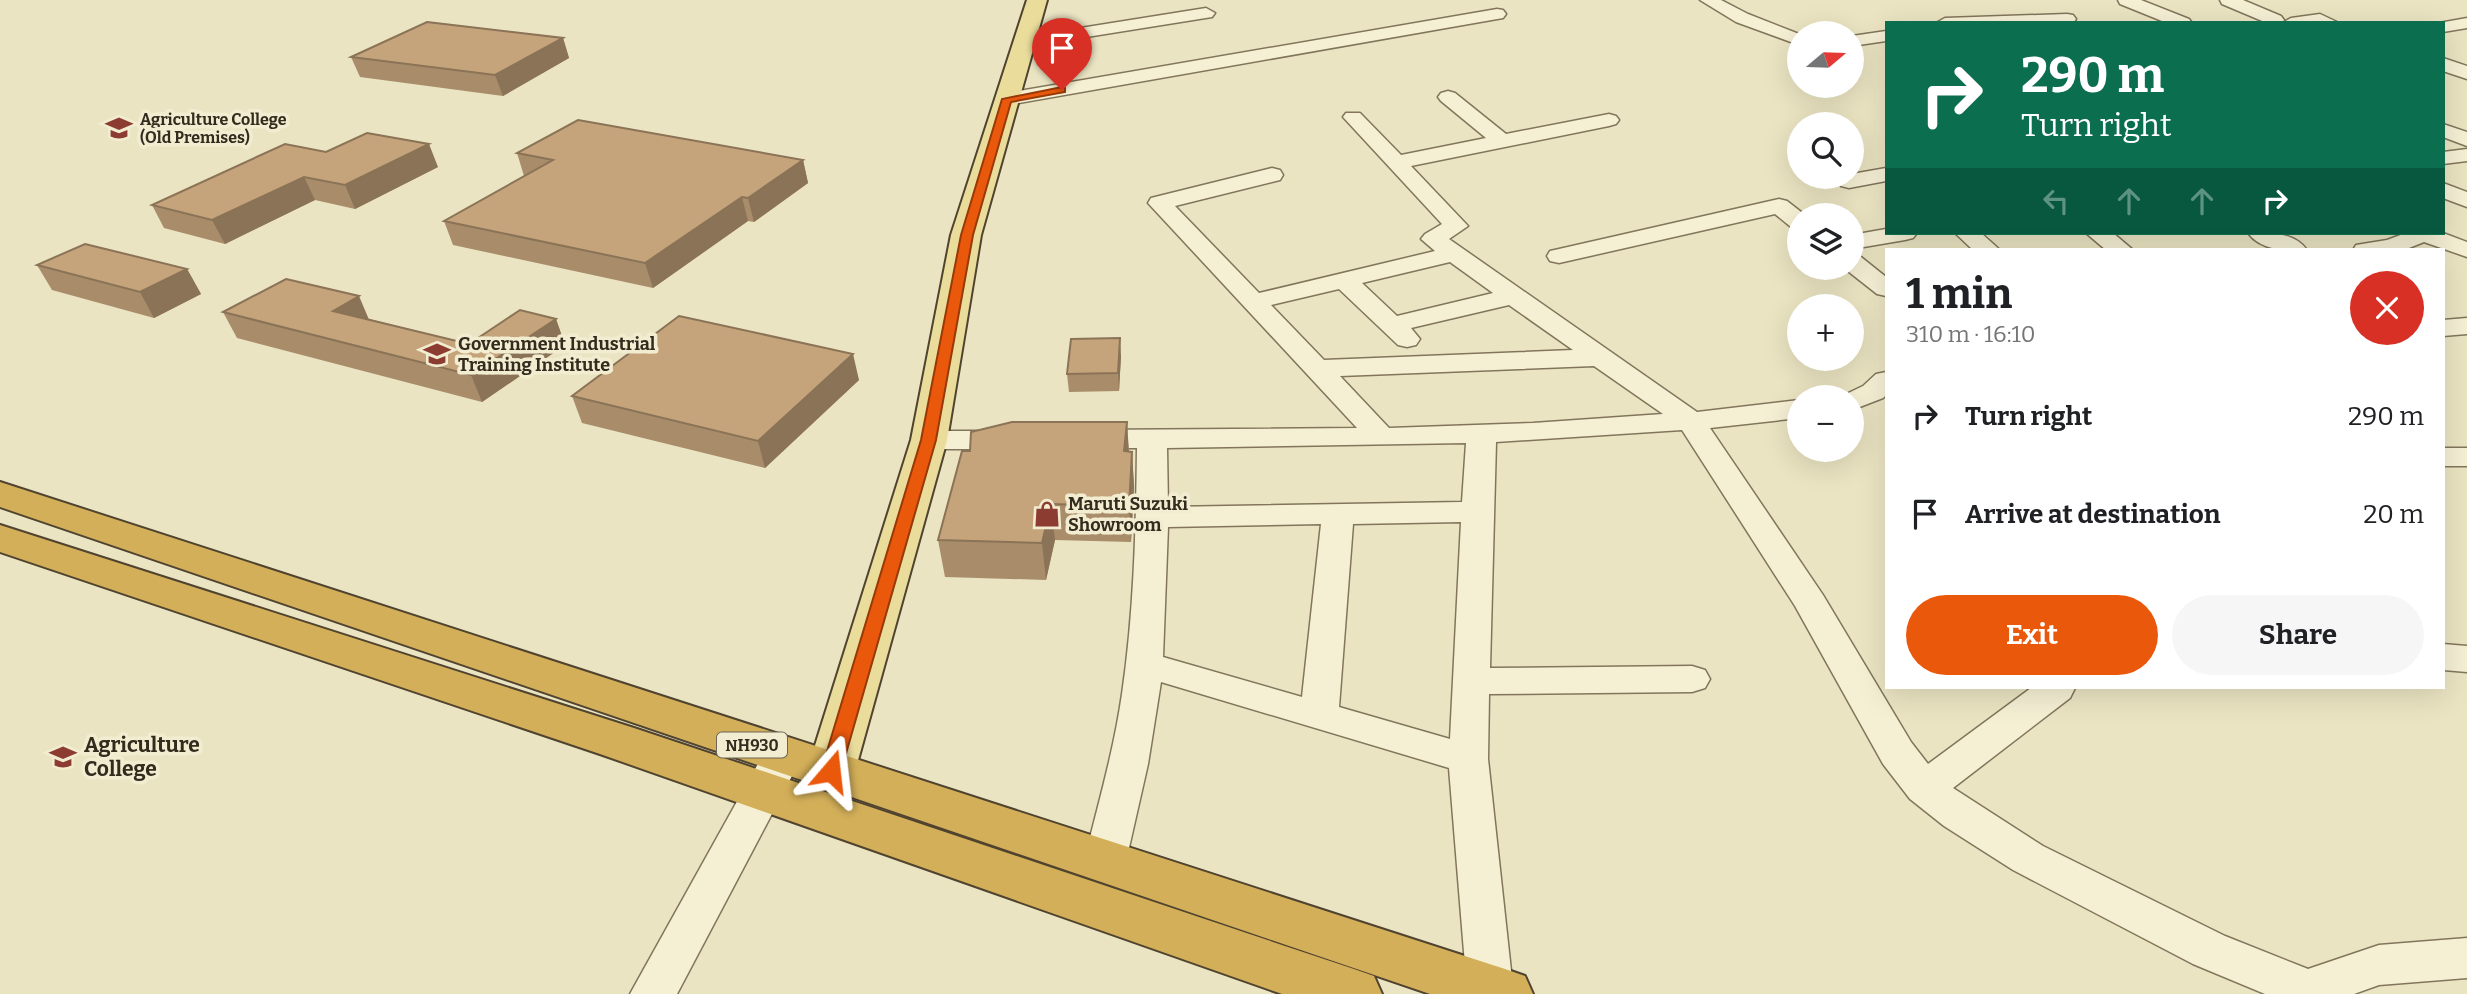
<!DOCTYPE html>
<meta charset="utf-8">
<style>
:root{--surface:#fff;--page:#f6f6f6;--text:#202124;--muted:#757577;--accent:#ea580c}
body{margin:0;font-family:Bitter,serif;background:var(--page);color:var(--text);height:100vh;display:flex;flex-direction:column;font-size:26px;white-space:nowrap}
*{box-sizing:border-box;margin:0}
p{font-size:23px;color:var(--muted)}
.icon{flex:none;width:38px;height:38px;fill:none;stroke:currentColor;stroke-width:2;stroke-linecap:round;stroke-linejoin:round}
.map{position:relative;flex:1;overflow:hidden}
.drawer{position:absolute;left:1885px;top:248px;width:560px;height:441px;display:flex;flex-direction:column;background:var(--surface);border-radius:0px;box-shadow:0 7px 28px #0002}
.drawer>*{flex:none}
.hud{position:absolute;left:1885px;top:21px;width:560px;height:214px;border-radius:0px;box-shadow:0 7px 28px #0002;background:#0b6e4f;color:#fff;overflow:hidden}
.needle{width:46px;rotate:71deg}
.fabs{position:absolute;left:1787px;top:21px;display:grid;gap:14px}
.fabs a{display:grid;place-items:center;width:77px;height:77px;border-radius:50%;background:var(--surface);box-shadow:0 7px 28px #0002;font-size:35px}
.pin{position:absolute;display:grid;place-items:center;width:60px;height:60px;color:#fff;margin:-72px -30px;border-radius:50% 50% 50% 0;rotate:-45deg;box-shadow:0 0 7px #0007}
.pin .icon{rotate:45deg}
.me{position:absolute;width:77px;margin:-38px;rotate:17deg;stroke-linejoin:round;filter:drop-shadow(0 0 5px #0008)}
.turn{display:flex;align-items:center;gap:24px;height:147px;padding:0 21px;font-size:32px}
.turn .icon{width:91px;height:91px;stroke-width:2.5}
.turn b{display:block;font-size:49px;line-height:60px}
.lanes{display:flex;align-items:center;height:66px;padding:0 21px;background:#0003;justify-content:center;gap:35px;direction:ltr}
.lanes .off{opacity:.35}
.round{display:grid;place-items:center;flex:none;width:74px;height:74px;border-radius:37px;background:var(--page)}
.overview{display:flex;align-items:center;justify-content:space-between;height:119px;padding:0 21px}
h1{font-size:42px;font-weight:700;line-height:52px}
.primary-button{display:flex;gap:14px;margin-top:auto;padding:14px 21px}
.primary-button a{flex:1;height:80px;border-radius:42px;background:var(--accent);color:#fff;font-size:28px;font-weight:700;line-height:80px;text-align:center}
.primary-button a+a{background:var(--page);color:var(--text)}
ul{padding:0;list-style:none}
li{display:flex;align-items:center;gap:21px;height:98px;padding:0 21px}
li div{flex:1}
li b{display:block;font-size:26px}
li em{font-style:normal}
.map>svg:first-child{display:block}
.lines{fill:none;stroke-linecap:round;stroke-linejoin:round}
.minor-casing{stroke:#82755b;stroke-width:3}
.major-casing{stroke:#50432f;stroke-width:4}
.highway-casing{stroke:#50432f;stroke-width:4}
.minor{fill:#f5f0d4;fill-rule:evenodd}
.major{fill:#eadd9c;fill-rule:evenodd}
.highway{fill:#d3af59;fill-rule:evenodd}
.wall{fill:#a98d6a}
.shaded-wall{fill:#8a7356}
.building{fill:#c5a47b;stroke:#8a7356;stroke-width:2}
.route{fill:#ea580c;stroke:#983908;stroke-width:2}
.labels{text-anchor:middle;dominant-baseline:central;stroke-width:7;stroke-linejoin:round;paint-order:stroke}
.far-poi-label{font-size:16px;font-weight:bold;fill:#332b1e;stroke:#f2edd1;text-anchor:start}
.shield{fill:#f2edd1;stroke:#6c6554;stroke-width:2}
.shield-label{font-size:16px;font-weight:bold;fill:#332b1e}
.poi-label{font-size:18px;font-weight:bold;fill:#332b1e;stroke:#f2edd1;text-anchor:start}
.near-poi-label{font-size:21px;font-weight:bold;fill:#332b1e;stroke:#f2edd1;text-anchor:start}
</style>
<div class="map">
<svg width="2467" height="994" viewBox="0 0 2467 994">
<rect width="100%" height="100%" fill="#eae4c2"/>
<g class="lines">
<g class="minor-casing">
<g id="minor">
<path d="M1700,0H1721L1748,14L1799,34V45L1736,22Z"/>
<path d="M2118,0H2141L2189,19L2192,23H2167L2120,4Z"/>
<path d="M2220,0H2243L2281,16L2284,20L2282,23H2267L2222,4Z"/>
<path d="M1206,8L1215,13L1212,17L1024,47L1015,42L1024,37Z"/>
<path d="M1497,9L1503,10L1506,14L1503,18L1007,105L1000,103L997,99L1000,95L1007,93Z"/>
<path d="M2067,14L2073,15L2076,19L2073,23H1936L1945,18Z"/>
<path d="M2320,14L2339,23H2282L2291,18Z"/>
<path d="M2467,18V28L2443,32V23H2439Z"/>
<path d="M1886,31V41L1852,46V36Z"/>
<path d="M2443,58L2467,66V79L2443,71Z"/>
<path d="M1448,91L1455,93L1506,134L1609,114L1616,116L1619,120L1616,124L1609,126L1411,166L1468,226L1449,239L1697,412L1799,400V418L1710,428L1823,595L1911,742L1928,764L2031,688H2075L2070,698L1953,788L2043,846L2225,936L2308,969L2379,945L2467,938V978L2379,985L2354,994H2265L2193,964L2013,870L1944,826L1910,799L1883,764L1795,606L1682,430L1496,442L1490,668L1692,666L1705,670L1710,679L1705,688L1692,692L1489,694L1488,759L1513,989L1511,994H1469L1467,989L1449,768L1161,682L1148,764L1126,861L1120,873L1105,878L1090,873L1084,861C1098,805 1114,750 1122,694C1134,613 1136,530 1137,448H1087L1076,445L1072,439L1076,433L1087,430L1357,428L1148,203L1151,198L1159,196L1272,168L1280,170L1283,175L1280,180L1175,206L1259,293L1435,251L1421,239L1425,234L1442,224L1343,117L1346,113H1360L1401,155L1486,138L1441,101L1438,97L1441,93ZM1450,262L1493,293L1397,316L1362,283ZM1339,289L1398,345L1407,347L1416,345L1420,339L1411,328L1509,305L1573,350L1324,360L1271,305ZM1594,366L1663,414L1533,423L1389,428L1340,376ZM1466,443L1462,502L1168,507L1167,448ZM1461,522L1450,739L1339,707L1353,524ZM1321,524L1302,697L1163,657L1168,527Z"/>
<path d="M2443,124L2467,132V146L2443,137Z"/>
<path d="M2467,149V161L2443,164V152Z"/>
<path d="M1886,168V181L1849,188L1841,186L1838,181L1841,177H1852V174Z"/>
<path d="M2443,183L2467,192V207L2443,198Z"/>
<path d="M1779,199L1787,201L1805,215H1799V229L1791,227L1775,214L1559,263L1550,261L1547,256L1550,251L1559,249Z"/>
<path d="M1886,229V233H1917L1913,238L1905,240L1852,249V235Z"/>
<path d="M1955,233H1981L2000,250H1973Z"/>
<path d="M2086,233H2113L2133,250H2106Z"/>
<path d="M2248,233C2268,232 2295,232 2307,250C2288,251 2261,251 2248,233Z"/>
<path d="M2406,233H2443L2467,242V257L2424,242L2404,250H2353L2356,245L2387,240Z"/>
<path d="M1852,255L1861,257L1886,277V296L1877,294L1844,268H1852Z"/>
<path d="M2467,318V334L2443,336V320Z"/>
<path d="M1886,372V395L1883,398L1852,410V397H1840L1863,386L1876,374Z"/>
<path d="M929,431H1011L1022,434L1026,440L1022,446L1011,449H929L918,446L914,440L918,434Z"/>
<rect x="2443" y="448" width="24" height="18"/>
<path d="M2443,644L2467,646V672L2443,670Z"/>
<path d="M783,740L797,744L803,755L677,994H630L769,744Z"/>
</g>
</g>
<g class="major-casing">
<path id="major" d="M1027,0H1047L981,235L947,440L855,771L848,784L831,790L814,784L807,771L911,440L951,235Z"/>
</g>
<g class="highway-casing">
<g id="highway">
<path d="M0,482L1505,969L1525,976L1533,994H1430L0,507Z"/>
<path d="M0,525L634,728L1354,969L1374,976L1382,994H1282L600,754L0,552Z"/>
</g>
</g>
<use href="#minor" class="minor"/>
<use href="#major" class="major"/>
<use href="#highway" class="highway"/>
</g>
<g class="wall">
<path d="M563,38L569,58L503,96L360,77L351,57Z"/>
<path d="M326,152L438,167L355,209L315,200L225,244L164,228L152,205Z"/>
<path d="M517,153L803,160L808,183L754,222L748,221L653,288L453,245L444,221L524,176Z"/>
<path d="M37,265L187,269L201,294L154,318L52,290Z"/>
<path d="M223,312L369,319L469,344L556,319L565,345L482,402L237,338Z"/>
<path d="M1121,356L1119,391L1069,392L1067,374Z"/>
<path d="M859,380L765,468L582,423L572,396Z"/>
<path d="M1127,422L1129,452H1132L1134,487L1131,542L1055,540L1046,580L945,577L938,540L970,451Z"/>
</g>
<g class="shaded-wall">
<path d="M563,38L569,58L503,96L495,75Z"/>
<path d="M429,144L438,167L355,209L345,185Z"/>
<path d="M803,160L808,183L754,222L748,198Z"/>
<path d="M304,177L315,200L225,244L212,220Z"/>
<path d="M742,197L748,221L653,288L645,263Z"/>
<path d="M187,269L201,294L154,318L140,292Z"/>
<path d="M359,296L370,322L333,311Z"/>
<path d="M556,319L565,345L482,402L471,375Z"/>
<path d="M1120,338L1121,356L1119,391L1118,373Z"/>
<path d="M853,354L859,380L765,468L758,441Z"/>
<path d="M1127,422L1129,457L1124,451Z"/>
<path d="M1132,452L1134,487L1131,542L1129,506Z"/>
<path d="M1051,504L1055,540L1046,580L1042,543Z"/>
</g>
<g class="building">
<path d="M427,22L563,38L495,75L351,57Z"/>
<path d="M578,120L803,160L748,198L742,197L645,263L444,221L553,160L517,153Z"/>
<path d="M367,133L429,144L345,185L304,177L212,220L152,205L285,144L326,152Z"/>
<path d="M85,244L187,269L140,292L37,265Z"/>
<path d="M286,279L359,296L333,311L469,344L520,310L556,319L471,375L223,312Z"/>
<path d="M679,316L853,354L758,441L572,396Z"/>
<path d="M1120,338L1118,373L1067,374L1071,339Z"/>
<path d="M1012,422H1127L1124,451L1132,452L1129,506L1051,504L1042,543L938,540L962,451H970L971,432Z"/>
</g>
<path class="route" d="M1062,87L1065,88V92L1011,102L973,235L936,440L841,771L838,776L831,778L824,776L821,771L921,440L961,235L1002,99Z"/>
<defs>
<g id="university-bare" transform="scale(2.1)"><path d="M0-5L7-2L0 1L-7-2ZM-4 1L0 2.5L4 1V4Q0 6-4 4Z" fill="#8c3c30" stroke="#f2edd1" stroke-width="2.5" paint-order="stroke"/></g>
<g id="school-bare" transform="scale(2.1)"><path d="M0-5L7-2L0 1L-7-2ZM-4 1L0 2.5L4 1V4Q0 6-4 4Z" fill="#8c3c30" stroke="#f2edd1" stroke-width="2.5" paint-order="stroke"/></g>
<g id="shop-bare" transform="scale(2.1)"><path d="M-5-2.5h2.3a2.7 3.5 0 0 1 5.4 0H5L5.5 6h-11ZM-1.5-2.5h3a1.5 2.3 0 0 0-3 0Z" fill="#8c3c30" stroke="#f2edd1" stroke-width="2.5" paint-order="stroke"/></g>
</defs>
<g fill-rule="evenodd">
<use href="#university-bare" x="119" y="128"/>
<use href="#school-bare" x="437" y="354"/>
<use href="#shop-bare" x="1047" y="514"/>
<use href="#university-bare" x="63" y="757"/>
</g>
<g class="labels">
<g class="far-poi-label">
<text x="140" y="119">Agriculture College<tspan x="140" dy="18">(Old Premises)</tspan></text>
</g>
<rect class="shield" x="717" y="732.5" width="70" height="25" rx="5"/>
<g class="shield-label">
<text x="752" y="745">NH930</text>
</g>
<g class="poi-label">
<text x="458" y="344">Government Industrial<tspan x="458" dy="21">Training Institute</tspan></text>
<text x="1068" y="504">Maruti Suzuki<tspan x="1068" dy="21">Showroom</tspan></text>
</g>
<g class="near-poi-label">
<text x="84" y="745">Agriculture<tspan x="84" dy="24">College</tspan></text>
</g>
</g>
</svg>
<div class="fabs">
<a><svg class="needle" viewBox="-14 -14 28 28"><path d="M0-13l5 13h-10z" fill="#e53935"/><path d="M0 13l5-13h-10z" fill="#757577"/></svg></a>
<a><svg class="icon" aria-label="search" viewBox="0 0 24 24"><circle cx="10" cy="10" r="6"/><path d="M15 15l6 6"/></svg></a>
<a><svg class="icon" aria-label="layers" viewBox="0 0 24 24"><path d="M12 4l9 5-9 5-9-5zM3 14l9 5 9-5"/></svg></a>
<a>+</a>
<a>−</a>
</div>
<div class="pin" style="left:1062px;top:90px;background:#d93025"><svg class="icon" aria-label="arrive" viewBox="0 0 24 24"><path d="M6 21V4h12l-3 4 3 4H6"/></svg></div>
<svg class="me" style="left:831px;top:771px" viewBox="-20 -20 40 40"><path d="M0-17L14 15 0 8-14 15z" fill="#ea580c" stroke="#fff" stroke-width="4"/></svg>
<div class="hud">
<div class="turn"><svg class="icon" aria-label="right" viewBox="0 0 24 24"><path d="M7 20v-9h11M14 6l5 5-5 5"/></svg><div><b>290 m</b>Turn right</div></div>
<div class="lanes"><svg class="icon off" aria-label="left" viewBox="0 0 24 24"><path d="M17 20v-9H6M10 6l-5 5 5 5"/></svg><svg class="icon off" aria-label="ahead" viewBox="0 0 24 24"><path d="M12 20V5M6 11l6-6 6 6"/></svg><svg class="icon off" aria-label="ahead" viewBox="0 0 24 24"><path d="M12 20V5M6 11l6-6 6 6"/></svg><svg class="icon" aria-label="right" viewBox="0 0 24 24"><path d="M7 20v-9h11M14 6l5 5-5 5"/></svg></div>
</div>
<section class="drawer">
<div class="overview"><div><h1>1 min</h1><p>310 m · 16:10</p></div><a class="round" style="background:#d93025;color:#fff"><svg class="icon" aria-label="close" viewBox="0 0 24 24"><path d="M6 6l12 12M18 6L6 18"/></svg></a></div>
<ul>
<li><svg class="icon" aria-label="right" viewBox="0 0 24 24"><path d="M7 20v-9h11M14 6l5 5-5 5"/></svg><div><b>Turn right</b></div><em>290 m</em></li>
<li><svg class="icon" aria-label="arrive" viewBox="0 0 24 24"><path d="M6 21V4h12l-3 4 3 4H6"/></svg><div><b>Arrive at destination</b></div><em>20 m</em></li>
</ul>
<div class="primary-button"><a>Exit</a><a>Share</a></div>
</section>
</div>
